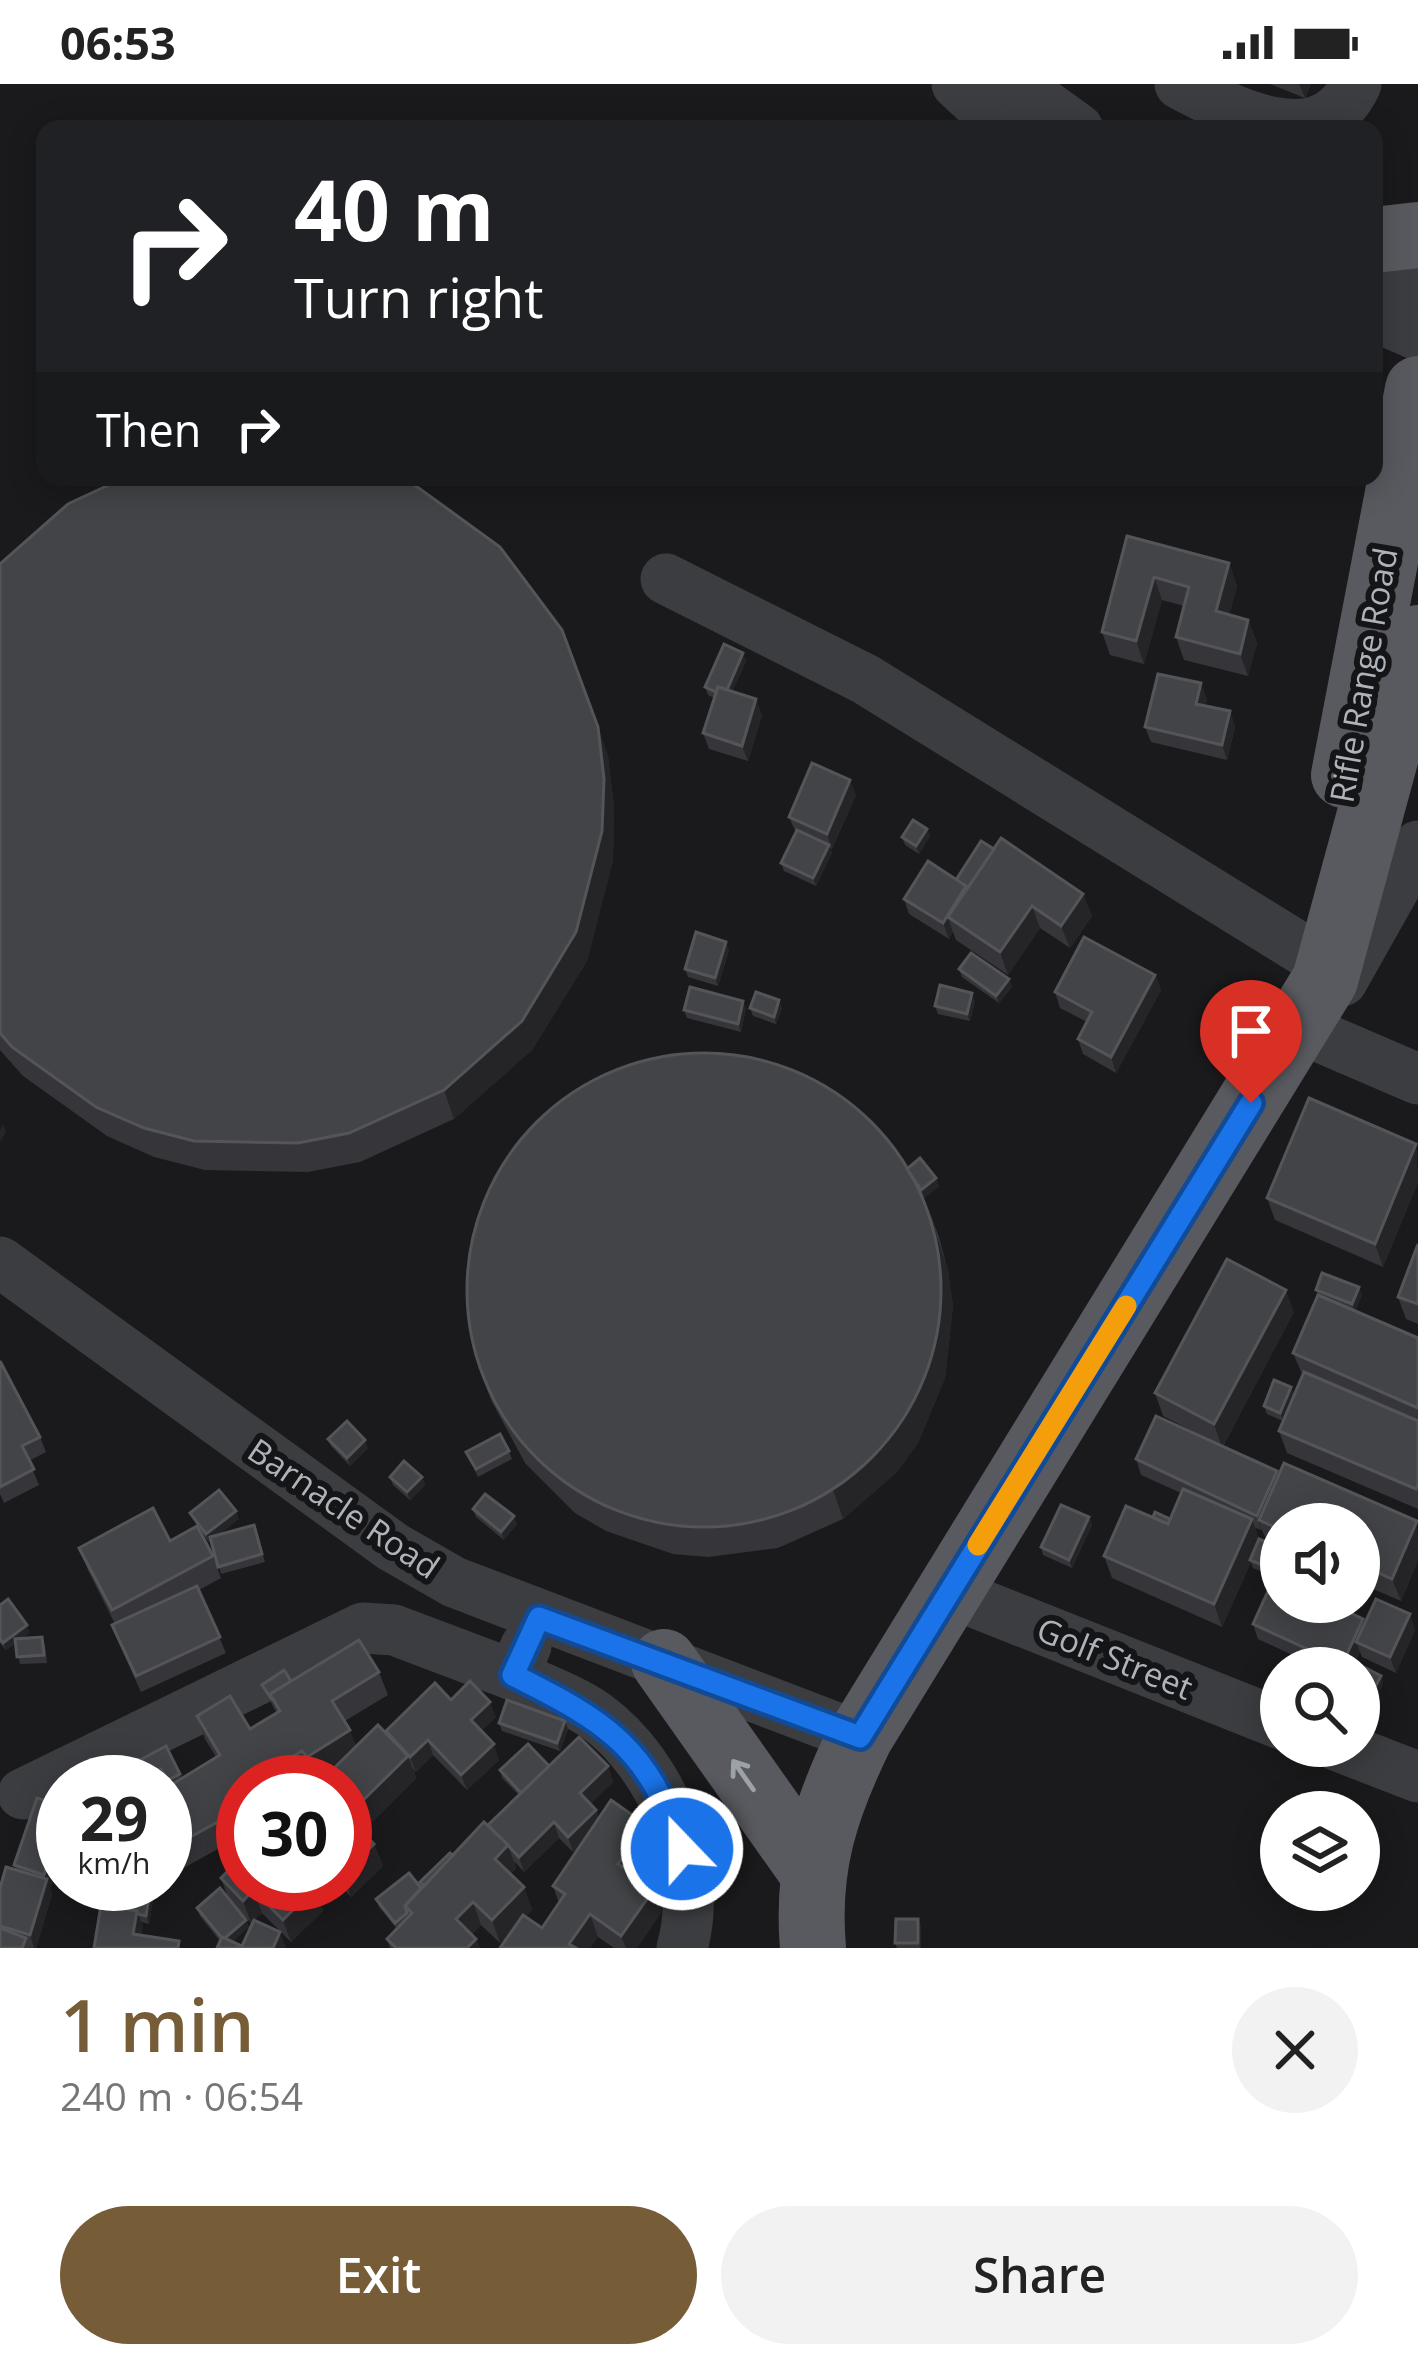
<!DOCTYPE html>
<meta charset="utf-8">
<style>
:root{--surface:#fff;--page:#f2f2f2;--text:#222;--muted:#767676;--accent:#765c37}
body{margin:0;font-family:"Open Sans",sans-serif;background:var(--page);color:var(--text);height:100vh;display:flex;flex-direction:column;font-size:45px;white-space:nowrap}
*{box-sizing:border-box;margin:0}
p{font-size:39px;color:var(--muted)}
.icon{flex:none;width:66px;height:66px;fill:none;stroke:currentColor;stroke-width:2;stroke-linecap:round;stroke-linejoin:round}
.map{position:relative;height:1864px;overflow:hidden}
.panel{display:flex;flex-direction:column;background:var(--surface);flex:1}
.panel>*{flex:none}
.banner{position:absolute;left:36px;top:36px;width:1347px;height:366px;border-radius:24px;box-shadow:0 6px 30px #0003;background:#202124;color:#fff;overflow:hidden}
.fabs{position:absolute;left:1260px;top:1419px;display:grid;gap:24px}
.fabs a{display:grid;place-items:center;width:120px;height:120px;border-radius:50%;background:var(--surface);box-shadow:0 6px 30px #0003;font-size:60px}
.speed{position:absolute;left:36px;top:1671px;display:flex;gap:24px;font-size:60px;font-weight:700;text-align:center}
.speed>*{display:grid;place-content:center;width:156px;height:156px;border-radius:50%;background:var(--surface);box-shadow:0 6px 30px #0003;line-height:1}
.speed small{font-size:30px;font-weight:400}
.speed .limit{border:18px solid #d22;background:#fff;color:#111}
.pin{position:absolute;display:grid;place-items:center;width:102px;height:102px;color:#fff;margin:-123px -51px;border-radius:50% 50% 50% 0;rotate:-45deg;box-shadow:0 0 12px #0007}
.pin .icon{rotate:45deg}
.me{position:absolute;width:132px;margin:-66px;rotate:338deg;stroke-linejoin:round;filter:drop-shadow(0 0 9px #0008)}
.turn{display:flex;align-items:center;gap:42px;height:252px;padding:0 60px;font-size:54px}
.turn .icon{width:156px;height:156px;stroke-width:2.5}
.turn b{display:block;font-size:84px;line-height:102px}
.then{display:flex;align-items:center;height:114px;padding:0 60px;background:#0003;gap:24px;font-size:45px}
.round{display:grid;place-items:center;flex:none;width:126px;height:126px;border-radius:63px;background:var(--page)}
.summary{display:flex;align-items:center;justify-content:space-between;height:204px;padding:0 60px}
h1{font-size:72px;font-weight:600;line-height:90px;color:var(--accent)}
.button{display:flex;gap:24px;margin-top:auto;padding:24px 60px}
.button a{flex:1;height:138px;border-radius:72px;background:var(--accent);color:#fff;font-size:48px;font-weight:600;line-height:138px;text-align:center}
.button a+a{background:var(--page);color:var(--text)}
.status{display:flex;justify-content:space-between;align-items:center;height:84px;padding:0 60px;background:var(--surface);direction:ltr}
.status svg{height:33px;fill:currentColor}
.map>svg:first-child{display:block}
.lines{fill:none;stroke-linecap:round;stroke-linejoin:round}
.minor{stroke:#3c3d40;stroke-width:51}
.major{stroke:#585a5f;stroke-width:66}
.wall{fill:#36363a;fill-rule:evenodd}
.shaded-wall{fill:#252528}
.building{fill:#434447;stroke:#545559;stroke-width:3}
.oneway{stroke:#9da1a8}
.route-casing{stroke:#114b97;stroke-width:30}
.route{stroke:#1a73e8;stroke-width:21}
.slow{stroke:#f59e0b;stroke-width:21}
.labels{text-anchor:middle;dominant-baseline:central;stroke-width:12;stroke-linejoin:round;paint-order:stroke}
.street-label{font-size:33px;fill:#aeb3ba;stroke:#151517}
</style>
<div class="status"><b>06:53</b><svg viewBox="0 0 49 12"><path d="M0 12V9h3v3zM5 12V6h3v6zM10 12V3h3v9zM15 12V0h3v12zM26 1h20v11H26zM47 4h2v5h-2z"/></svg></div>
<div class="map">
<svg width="1418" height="1864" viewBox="0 0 1418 1864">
<rect width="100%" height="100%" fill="#1a1a1c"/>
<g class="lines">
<g class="minor">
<path d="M957,0L1006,45"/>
<path d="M1016,0L1078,45"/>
<path d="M1180,0C1233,28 1321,75 1356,0"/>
<path d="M1374,189L1418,208"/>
<path d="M1374,232L1418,251"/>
<path d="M666,495L865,595L1308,869"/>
<path d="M1342,897L1418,762"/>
<path d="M1297,943L1418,995"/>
<path d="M0,1178L393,1463L454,1498L860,1653"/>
<path d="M949,1508L1281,1640"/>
<path d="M526,1562L513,1591C540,1604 572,1615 596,1632C663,1681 705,1784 682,1864"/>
<path d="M1338,1662L1418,1693"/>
<path d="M23,1710L363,1544L394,1546L513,1591"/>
</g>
<g class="major">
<path d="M1374,156L1418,151"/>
<path d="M1344,691L1418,305"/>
<path d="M664,1578L811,1786"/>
<path d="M813,1864C806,1783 825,1725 860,1653L1325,896L1418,554"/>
</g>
</g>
<g class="wall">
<path d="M1270,0H1311L1305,14Z"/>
<path d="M1127,452L1229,479L1237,502L1229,531L1248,536L1257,559L1248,592L1184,576L1176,553L1184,522L1162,516L1144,580L1110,571L1102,548Z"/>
<path d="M0,480L562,546L608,672L614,724L613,776L587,877L532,966L454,1035L360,1078L308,1088L205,1086L154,1073L107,1052L23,992L0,966Z"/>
<path d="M746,577L732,608L762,631L748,677L709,665L703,649L714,614L708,611L705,603Z"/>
<path d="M1207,615L1205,622L1230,627L1235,643L1227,676L1151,658L1145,643Z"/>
<path d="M856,711L832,765L830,764L832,769L816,802L784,787L781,779L796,749L789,733Z"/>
<path d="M927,745L930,752L919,770L905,761L902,753Z"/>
<path d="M994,765L1083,810L1092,832L1070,864L1040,844L1008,891L956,856L953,848L949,855L909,830L904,815L956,796Z"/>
<path d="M729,866L718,902L688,893L685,885Z"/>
<path d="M959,885L1009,895L1012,903L999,919L962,893Z"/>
<path d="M1155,891L1161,906L1116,989L1083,970L1078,955L1087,938L1060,924L1055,908Z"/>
<path d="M975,917L970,937L938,930L935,922Z"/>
<path d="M746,924L741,948L687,934L684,926Z"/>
<path d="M750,924H782L776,940L753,932Z"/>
<path d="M1416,1060L1418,1098L1383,1183L1275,1136L1267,1114Z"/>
<path d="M907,1085L936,1094L939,1102L924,1114L921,1110L928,1124L939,1153L948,1187L953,1222L945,1294L918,1359L897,1388L843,1435L778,1464L708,1473L673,1470L606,1447L575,1429L525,1379L491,1316L481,1288Z"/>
<path d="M1418,1160V1240L1406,1235L1398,1213Z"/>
<path d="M1316,1206L1362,1211L1355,1227L1418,1254V1425L1287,1369L1279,1347L1303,1292L1293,1269L1318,1211Z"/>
<path d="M1294,1228L1223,1362L1278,1391L1417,1437L1418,1476L1401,1517L1359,1499V1440H1281V1495L1253,1484L1251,1478L1222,1543L1112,1494L1104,1472L1153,1433L1170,1435L1181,1409L1141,1391L1136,1375L1207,1355L1163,1332L1155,1309ZM1255,1444L1262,1446L1267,1458L1259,1455Z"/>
<path d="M0,1277L40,1353L46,1368L29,1377L39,1401L4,1419L0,1410Z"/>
<path d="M1291,1303L1294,1310L1283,1337L1267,1330L1264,1322Z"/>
<path d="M328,1355L368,1364L350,1382L331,1362Z"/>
<path d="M509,1367L512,1375L478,1393L466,1368Z"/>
<path d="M390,1393H422L425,1401L410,1416L393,1401Z"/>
<path d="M473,1425L517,1440L504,1456L476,1433Z"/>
<path d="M190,1429L239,1435L218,1451L254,1441L265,1478L221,1490L211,1456L209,1458L199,1445L213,1472L221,1494L199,1506L226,1569L141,1608L118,1557L112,1541L115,1540L88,1486L79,1464L170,1457L197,1442Z"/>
<path d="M1089,1433L1092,1441L1072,1484L1043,1471L1041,1463Z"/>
<path d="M0,1521L27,1541L29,1549L21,1555L45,1561L47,1579L20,1580L16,1559L6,1566L0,1559Z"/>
<path d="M1253,1540H1365L1415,1546L1396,1589L1362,1573L1360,1568L1353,1584H1321L1258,1555Z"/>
<path d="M1359,1584L1381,1592L1383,1600L1369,1627L1359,1622Z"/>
<path d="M379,1588L388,1611L345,1637L356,1662L387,1650L451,1616L496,1633L481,1647L499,1676L467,1706L433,1671L416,1688L413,1685L416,1694L363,1747L374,1760L383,1782L351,1813L339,1800H345V1698L335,1684L315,1696L311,1689L296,1698H243V1751L180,1786L165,1761V1698H136L129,1682L166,1662L182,1695L216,1673L205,1655L197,1632L250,1645L277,1630L262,1601Z"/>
<path d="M565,1637L568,1645L560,1667L502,1647L499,1639Z"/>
<path d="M549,1682H608L613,1698L590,1720L596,1726L599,1734L645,1740L654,1762L634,1791L662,1827L637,1864H614L598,1853L590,1864H500L514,1845L500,1859L481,1841L472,1850L476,1855L480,1864H390L387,1855L397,1845L379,1823L376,1815L421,1804L420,1798L488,1742L519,1711L502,1694L500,1686ZM559,1754L573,1768L580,1762L553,1802L559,1819L542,1844L525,1833L532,1826L524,1803L510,1790L516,1784L514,1777L524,1788Z"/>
<path d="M63,1722V1792L56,1789L50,1805L52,1810L36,1864H0V1804L16,1786L14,1781Z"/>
<path d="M221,1794L314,1803L323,1827L291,1858L262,1829L254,1836L286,1864H217L220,1857L200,1832L197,1824L228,1814ZM238,1825L251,1839L253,1837L242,1862L232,1858L249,1843Z"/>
<path d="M154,1809L149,1840L141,1838V1852L94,1864L105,1822Z"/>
<path d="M918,1835L921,1843V1864H897L895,1859Z"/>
</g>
<g class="shaded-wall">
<path d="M1299,0H1311L1305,14Z"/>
<path d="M1229,479L1237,502L1224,550L1216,527Z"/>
<path d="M1154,493L1162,516L1144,580L1136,557Z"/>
<path d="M1248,536L1257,559L1248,592L1240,570Z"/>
<path d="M743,569L746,577L727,619L725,611Z"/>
<path d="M1201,599L1207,615L1202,635L1196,620Z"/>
<path d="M756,615L762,631L748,677L742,662Z"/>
<path d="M1230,627L1235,643L1227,676L1222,661Z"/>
<path d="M598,643L608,672L614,724L613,776L587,877L532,966L454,1035L444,1006Z"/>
<path d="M850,696L856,711L832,765L827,750Z"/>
<path d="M927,745L930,752L919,770L916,762Z"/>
<path d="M829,761L832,769L816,802L813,794Z"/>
<path d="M966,802L972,818L948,833L953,848L949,855L943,839Z"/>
<path d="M1083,810L1092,832L1070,864L1061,842Z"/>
<path d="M1032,822L1040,844L1008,891L1000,868Z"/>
<path d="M726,858L729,866L718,902L715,894Z"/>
<path d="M1155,891L1161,906L1116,989L1111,973Z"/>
<path d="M1009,895L1012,903L999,919L996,912Z"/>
<path d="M972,909L975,917L970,937L967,930Z"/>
<path d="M779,916L782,924L776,940L774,933Z"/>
<path d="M743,917L746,924L741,948L738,940Z"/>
<path d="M3,1040L6,1048L0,1058V1046Z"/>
<path d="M1416,1060L1418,1098L1383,1183L1375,1160Z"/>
<path d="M936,1094L939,1102L924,1114L921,1106Z"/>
<path d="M928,1124L948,1187L953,1222L945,1294L918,1359L897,1388L843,1435L833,1406Z"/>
<path d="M1359,1203L1362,1211L1355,1228L1352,1220Z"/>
<path d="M1286,1206L1294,1228L1222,1363L1214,1340Z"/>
<path d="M1291,1303L1294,1310L1283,1337L1280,1329Z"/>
<path d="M365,1356L368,1364L350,1382L347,1374Z"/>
<path d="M1277,1387L1282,1402L1259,1436L1262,1447L1257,1432Z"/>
<path d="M422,1393L425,1401L410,1416L407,1408Z"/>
<path d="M236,1427L239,1435L209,1458L206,1450Z"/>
<path d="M514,1432L517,1440L504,1456L501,1448Z"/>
<path d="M1089,1433L1092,1441L1072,1484L1069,1476Z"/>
<path d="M1252,1435L1260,1457L1222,1543L1214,1520Z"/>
<path d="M1417,1437L1418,1476L1401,1517L1392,1495Z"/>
<path d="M1410,1530L1415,1546L1396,1589L1390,1573Z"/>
<path d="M1363,1535L1368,1550L1356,1558L1360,1568L1353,1584H1343L1342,1581Z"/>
<path d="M27,1541L29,1549L6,1566L3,1559Z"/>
<path d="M1381,1592L1383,1600L1369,1627L1367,1619Z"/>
<path d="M490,1618L496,1633L476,1652L471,1636Z"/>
<path d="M565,1637L568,1645L560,1667L557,1659Z"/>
<path d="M350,1646L358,1669L315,1696L307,1673Z"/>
<path d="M428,1656L433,1671L416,1688L410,1673Z"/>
<path d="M494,1660L499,1676L467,1706L461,1691Z"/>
<path d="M408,1672L416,1694L356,1754L347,1732Z"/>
<path d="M608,1682L613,1698L586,1725L580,1709Z"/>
<path d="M596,1726L601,1741L573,1768L568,1753Z"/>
<path d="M554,1738L559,1754L524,1788L519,1773Z"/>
<path d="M645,1740L654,1762L626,1803L618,1780Z"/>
<path d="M374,1760L383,1782L351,1813L345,1795V1789Z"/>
<path d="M508,1761L516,1784L503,1798L495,1775Z"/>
<path d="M50,1774L56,1789L50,1805L52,1810L36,1864H34L30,1851L46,1796L44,1791Z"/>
<path d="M151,1801L154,1809L149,1840L146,1832Z"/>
<path d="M524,1803L532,1826L500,1859L492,1836Z"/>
<path d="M315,1804L323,1827L291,1858L283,1836Z"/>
<path d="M654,1805L662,1827L637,1864H626L621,1852Z"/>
<path d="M253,1806L262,1829L251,1839L243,1817Z"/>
<path d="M473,1818L481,1841L464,1858L456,1835Z"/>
<path d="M137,1827L143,1842L139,1864L133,1850Z"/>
<path d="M590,1830L598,1853L590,1864H571L569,1860Z"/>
<path d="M918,1835L921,1843V1864L918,1859Z"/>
<path d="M246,1836L249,1843L226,1863L223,1855Z"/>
<path d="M280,1848L286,1864H273Z"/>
<path d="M476,1855L480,1864H467Z"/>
</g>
<g class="building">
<path d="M126,393H394L416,402L500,463L562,546L598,643L604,695L602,747L576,848L522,937L444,1006L349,1049L298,1059L194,1057L144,1044L96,1023L12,963L0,949V480L68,420Z"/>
<path d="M1127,452L1229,479L1216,527L1248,536L1240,570L1176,553L1189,503L1154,493L1136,557L1102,548Z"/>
<path d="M724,560L743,569L727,606L718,603L716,608L705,603Z"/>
<path d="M1158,590L1201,599L1196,620L1230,627L1222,661L1145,643Z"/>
<path d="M718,603L756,615L742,662L703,649Z"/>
<path d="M812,679L850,696L827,750L789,733Z"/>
<path d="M913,736L927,745L916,762L902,753Z"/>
<path d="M797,746L829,761L813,794L781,779Z"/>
<path d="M1001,754L1083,810L1061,842L1032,822L1000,868L948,833Z"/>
<path d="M981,757L994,765L967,805L956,796Z"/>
<path d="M928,777L966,802L943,839L904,815Z"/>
<path d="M696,848L726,858L715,894L685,885Z"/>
<path d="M1084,853L1155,891L1111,973L1078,955L1092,928L1055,908Z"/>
<path d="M971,869L1009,895L996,912L959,885Z"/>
<path d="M940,901L972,909L967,930L935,922Z"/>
<path d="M690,903L743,917L738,940L684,926Z"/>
<path d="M756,908L779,916L774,933L750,924Z"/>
<circle cx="704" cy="1206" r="237"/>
<path d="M1309,1014L1416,1060L1375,1160L1267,1114Z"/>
<path d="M920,1074L936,1094L921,1106L907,1085Z"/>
<path d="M1418,1160V1220L1398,1213Z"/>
<path d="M1227,1175L1286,1206L1214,1340L1155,1309Z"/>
<path d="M1322,1189L1359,1203L1352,1220L1316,1206Z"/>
<path d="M1318,1211L1418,1254V1324L1293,1269Z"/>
<path d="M0,1277L40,1353L22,1362L34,1385L0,1403Z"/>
<path d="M1304,1288L1418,1337V1400L1416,1405L1279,1347Z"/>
<path d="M1274,1296L1291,1303L1280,1329L1264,1322Z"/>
<path d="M1156,1332L1277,1387L1257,1432L1136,1375Z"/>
<path d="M347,1337L365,1356L347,1374L328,1355Z"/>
<path d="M500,1350L509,1367L476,1385L466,1368Z"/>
<path d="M404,1377L422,1393L407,1408L390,1393Z"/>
<path d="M1284,1379L1417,1437L1392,1495L1359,1480V1440H1281V1446L1259,1436Z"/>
<path d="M1183,1405L1252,1435L1214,1520L1104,1472L1126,1422L1168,1440Z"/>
<path d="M219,1406L236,1427L206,1450L190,1429Z"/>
<path d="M485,1410L514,1432L501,1448L473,1425Z"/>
<path d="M1061,1421L1089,1433L1069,1476L1041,1463Z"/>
<path d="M153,1424L170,1457L197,1442L213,1472L112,1526L79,1464Z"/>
<path d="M1155,1428L1170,1435L1168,1440L1153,1433Z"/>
<path d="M254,1441L262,1470L218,1483L210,1453Z"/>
<path d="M1259,1455L1281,1464V1489L1250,1476Z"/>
<path d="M1274,1494L1281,1497V1518H1327L1363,1535L1342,1581L1253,1540Z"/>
<path d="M197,1502L220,1553L136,1592L112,1541Z"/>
<path d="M8,1515L27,1541L3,1559L0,1555V1521Z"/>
<path d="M1376,1515L1410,1530L1390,1573L1356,1558Z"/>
<path d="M42,1553L44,1571L17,1573L15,1555Z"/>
<path d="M359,1556L379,1588L332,1617L350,1646L307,1673L302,1667L268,1688L275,1698H243V1724L172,1763L165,1752V1698H139L161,1685L171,1701L220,1671L197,1632L230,1612L250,1645L280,1627L270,1610Z"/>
<path d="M1358,1580L1381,1592L1367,1619L1359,1615V1584H1356Z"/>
<path d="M284,1586L291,1597L270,1610L272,1616L262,1601Z"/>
<path d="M470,1597L490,1618L471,1636L494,1660L461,1691L428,1656L410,1673L386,1647L435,1599L451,1616Z"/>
<path d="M507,1616L565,1637L557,1659L499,1639Z"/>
<path d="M378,1641L408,1672L347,1732L374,1760L345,1789V1698H320Z"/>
<path d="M579,1653L608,1682L580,1709L596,1726L568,1753L554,1738L519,1773L488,1741Z"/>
<path d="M528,1660L549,1682L521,1709L500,1686Z"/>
<path d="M166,1662L180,1690L168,1696L161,1685L138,1698L129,1682Z"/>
<path d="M37,1714L63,1722V1778L50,1774L44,1791L14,1781Z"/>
<path d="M611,1716L645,1740L618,1780L654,1805L621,1852L590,1830L569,1860L576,1864H500L523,1831L542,1844L565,1810L553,1802Z"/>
<path d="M484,1738L508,1761L495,1775L524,1803L492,1836L473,1818L456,1835L476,1855L467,1864H396L387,1855L412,1829L405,1822Z"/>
<path d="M450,1769L453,1771L424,1802L420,1798Z"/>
<path d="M243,1772V1800H310L315,1804L283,1836L253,1806L243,1817L221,1794Z"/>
<path d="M6,1783L47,1795L30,1851L0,1842V1804Z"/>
<path d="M409,1789L421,1804L405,1822L407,1829L395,1839L376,1815Z"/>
<path d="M109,1800L151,1801L146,1832L138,1830L137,1827L105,1822Z"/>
<path d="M220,1804L246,1836L225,1854H222L197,1824Z"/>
<path d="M101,1821L137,1827L133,1850L179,1857L178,1864H94Z"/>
<path d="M896,1835H918V1859H895Z"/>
<path d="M254,1836L280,1848L273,1864H217L222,1853L242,1862Z"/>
<path d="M0,1844L26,1854L22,1864H0Z"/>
</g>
<defs><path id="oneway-shaft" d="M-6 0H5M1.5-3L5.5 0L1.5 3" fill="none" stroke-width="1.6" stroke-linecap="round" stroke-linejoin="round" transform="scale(3)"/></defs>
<use class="oneway" href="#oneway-shaft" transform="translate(743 1691) rotate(-125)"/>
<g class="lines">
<g class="route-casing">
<path id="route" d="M682,1765C648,1662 605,1637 513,1591L539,1534L860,1653L1251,1019"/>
</g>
<use href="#route" class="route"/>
<path class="slow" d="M978,1461L1126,1222"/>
</g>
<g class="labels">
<g class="street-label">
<text transform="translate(1363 591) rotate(-80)">Rifle Range Road</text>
<text transform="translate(344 1424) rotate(34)">Barnacle Road</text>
<text transform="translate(1115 1574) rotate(22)">Golf Street</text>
</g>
</g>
</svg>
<div class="fabs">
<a><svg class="icon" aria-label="sound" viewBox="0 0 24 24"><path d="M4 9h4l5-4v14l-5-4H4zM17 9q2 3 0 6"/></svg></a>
<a><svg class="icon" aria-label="search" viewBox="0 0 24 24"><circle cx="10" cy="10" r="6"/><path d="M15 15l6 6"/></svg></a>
<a><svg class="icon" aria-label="layers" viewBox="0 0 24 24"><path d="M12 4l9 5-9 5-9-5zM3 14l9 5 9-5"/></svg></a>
</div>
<div class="speed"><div>29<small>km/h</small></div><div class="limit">30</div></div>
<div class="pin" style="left:1251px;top:1019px;background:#d93025"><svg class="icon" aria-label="arrive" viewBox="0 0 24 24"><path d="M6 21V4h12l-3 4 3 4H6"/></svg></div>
<svg class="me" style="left:682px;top:1765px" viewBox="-20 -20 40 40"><circle r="17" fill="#1a73e8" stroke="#fff" stroke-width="3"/><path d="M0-11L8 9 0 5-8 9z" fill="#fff"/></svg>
<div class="banner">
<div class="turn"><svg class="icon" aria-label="right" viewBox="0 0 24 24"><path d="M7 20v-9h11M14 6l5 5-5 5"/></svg><div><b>40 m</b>Turn right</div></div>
<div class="then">Then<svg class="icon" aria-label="right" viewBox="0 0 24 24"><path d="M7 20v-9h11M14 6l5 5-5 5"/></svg></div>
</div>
</div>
<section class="panel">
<div class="summary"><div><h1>1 min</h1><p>240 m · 06:54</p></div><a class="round"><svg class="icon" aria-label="close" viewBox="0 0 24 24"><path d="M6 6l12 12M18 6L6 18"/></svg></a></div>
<div class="button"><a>Exit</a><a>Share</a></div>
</section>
